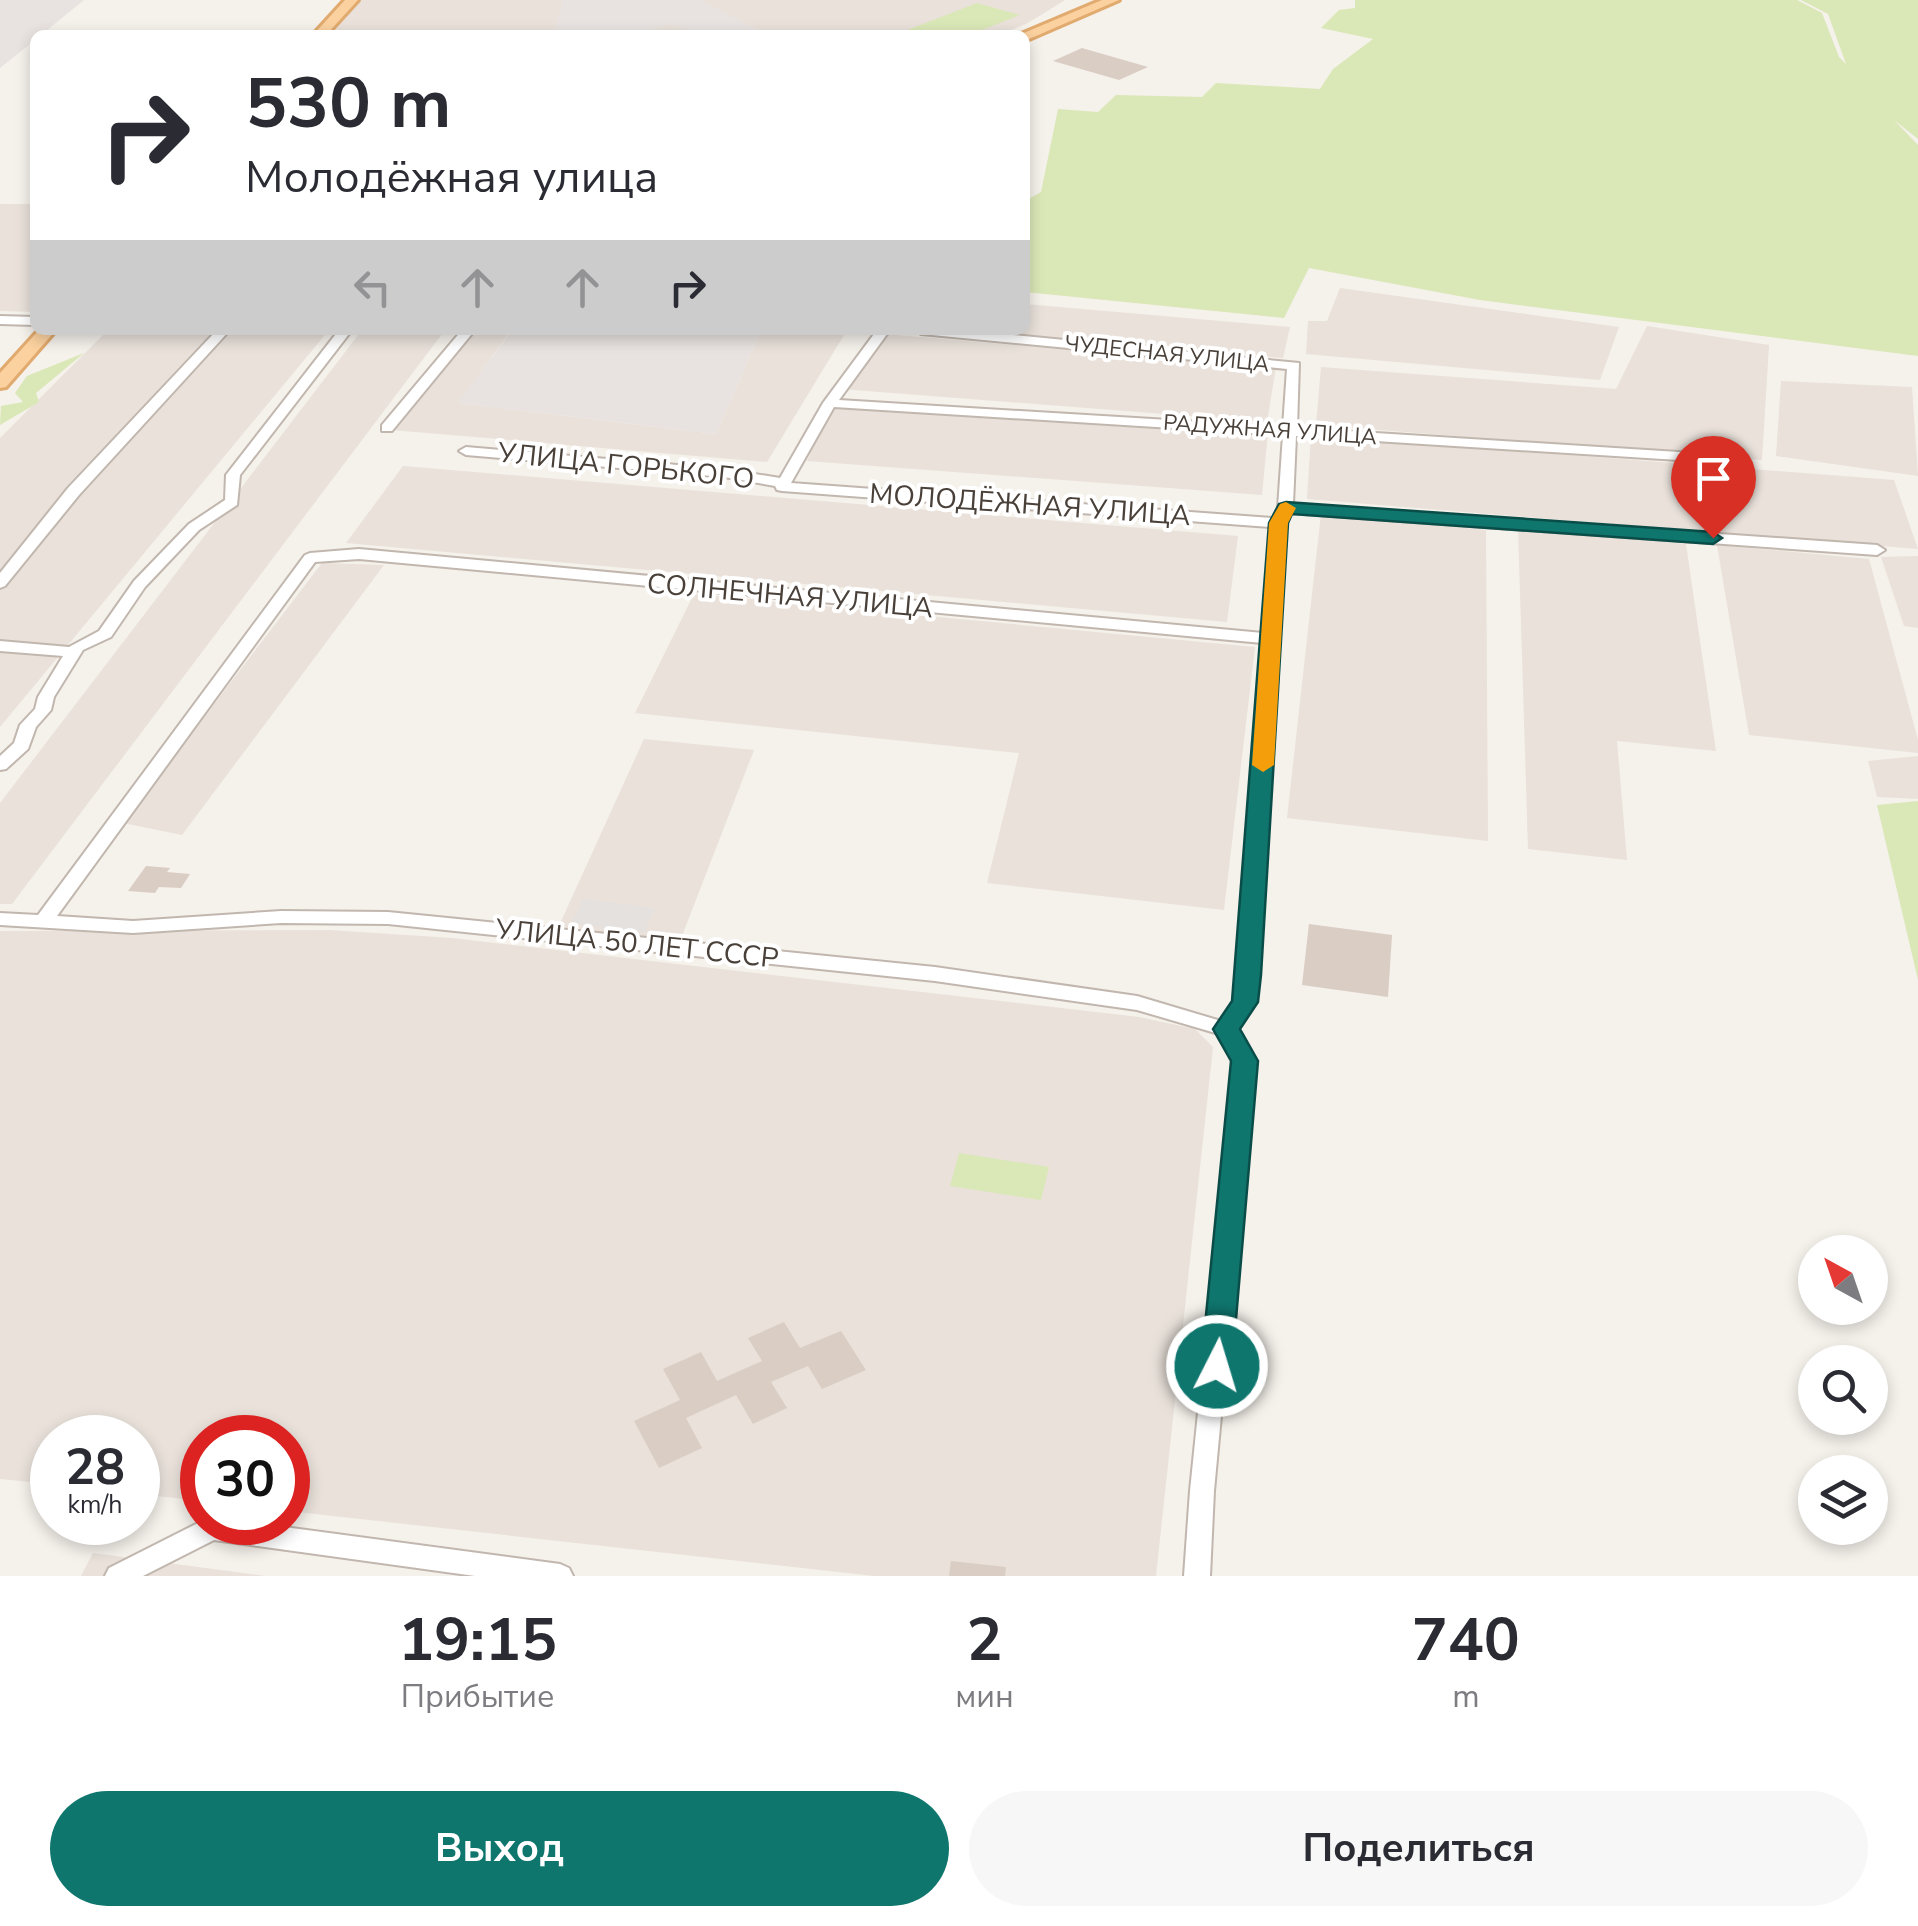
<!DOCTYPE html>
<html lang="ru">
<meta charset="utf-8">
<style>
:root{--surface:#fff;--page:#f7f7f7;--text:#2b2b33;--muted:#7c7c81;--accent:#0f766e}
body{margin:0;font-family:"Nunito Sans",sans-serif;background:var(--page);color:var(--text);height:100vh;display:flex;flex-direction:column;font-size:38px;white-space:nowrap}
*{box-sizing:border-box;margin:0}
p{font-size:32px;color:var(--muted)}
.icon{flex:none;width:55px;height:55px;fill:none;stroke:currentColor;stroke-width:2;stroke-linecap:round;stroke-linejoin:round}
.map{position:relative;height:1576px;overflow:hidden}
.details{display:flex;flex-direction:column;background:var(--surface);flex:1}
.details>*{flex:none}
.top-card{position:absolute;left:30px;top:30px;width:1000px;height:305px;border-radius:15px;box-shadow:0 5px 15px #0003;background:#fff;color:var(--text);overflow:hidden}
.needle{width:65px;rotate:320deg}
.fabs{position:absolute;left:1798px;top:1235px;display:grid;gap:20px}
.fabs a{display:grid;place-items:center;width:90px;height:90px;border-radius:50%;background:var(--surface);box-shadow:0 5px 15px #0003;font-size:50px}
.speed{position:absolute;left:30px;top:1415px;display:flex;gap:20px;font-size:50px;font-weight:700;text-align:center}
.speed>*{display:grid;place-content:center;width:130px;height:130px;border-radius:50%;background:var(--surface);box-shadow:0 5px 15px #0003;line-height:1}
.speed small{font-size:25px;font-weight:400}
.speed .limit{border:15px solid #d22;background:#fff;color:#111}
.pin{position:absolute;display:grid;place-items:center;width:85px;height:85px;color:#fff;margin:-102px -42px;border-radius:50% 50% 50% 0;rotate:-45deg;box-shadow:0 0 10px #0007}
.pin .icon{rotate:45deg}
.me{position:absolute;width:110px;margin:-55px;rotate:5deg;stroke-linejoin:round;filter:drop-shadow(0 0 8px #0008)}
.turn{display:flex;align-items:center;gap:35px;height:210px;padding:0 50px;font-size:45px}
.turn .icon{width:130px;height:130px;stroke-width:2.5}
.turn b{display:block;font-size:70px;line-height:85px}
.lanes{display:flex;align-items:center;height:95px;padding:0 50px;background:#0003;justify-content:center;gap:50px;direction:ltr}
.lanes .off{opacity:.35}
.eta{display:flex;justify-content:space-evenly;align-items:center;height:170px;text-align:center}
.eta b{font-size:60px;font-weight:700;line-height:70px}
.cta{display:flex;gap:20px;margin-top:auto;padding:20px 50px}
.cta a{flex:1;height:115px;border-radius:60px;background:var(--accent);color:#fff;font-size:40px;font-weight:700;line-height:115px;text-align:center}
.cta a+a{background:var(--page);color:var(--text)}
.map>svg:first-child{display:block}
.residential{fill:#e9e1da}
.industrial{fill:#e8e3e0}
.green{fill:#dae7b6}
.parking{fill:#e4e1df}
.building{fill:#dacdc4}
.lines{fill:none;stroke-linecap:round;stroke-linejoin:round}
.minor-casing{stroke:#c1b7ae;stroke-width:4}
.major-casing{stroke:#e1aa6e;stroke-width:6}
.minor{fill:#fff;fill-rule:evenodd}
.major{fill:#fbd19f;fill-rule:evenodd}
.route{fill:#0f766e;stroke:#0a4d48;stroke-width:2.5}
.slow{fill:#f59e0b}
.labels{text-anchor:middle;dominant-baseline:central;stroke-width:8;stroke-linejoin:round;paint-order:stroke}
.far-street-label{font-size:22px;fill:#494039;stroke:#fff}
.street-label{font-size:28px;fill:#494039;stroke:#fff}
</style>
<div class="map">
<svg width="1918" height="1576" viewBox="0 0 1918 1576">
<rect width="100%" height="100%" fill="#f5f1eb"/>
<g class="residential">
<path d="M359,0H1065L1028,23L999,35H327Z"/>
<path d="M0,204H35V312L0,311Z"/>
<path d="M1340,288L1619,327L1600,380L1306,354L1308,321H1327Z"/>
<path d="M1025,304L1290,327L1283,358L950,330H1025Z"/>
<path d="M1647,326L1769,345L1762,460L1316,425L1321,367L1616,389Z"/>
<path d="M108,330H329L0,727V438Z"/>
<path d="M362,330H445L12,904H0V803Z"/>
<path d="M464,330H511L459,403L716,434L761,330H847L767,462L380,429Z"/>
<path d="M872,333L1276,367L1267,422L841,389Z"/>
<path d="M1781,381L1912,387L1918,476L1776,456Z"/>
<path d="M832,401L1268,432L1262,495L807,461Z"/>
<path d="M1311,435L1894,480L1918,549L1307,499Z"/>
<path d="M403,466L1238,536L1227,622L346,543Z"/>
<path d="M1321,514L1486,530L1488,841L1287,818Z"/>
<path d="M1518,528L1686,544L1716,751L1617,741L1627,860L1528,849Z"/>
<path d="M1717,545L1869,559L1918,740V753L1749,735Z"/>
<path d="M1918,556V628L1904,626L1881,557Z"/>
<path d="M322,563L384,565L182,835L123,823Z"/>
<path d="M694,594L1255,647L1224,910L987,883L1019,753L635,713Z"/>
<path d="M644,739L754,750L680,941L558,928Z"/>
<path d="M1918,756V799L1877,797L1868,761Z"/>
<path d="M329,930L452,938L1139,1017L1195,1029L1213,1047L1156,1576H874L288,1511V1438H202V1501L138,1494V1438H52V1484L0,1479V931Z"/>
<path d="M93,1553L265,1576H81Z"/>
</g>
<g class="industrial">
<path d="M0,0H84L41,35H35V40L0,68Z"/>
<path d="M563,0H700L767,34L707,35L668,24L638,35H553Z"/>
<path d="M512,330H761L716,434L458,403Z"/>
</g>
<g class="green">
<path d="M1355,0H1797L1822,13L1839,57L1846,64L1828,14L1801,0H1918V139L1894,120L1918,145V356L1480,300L1309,268L1284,318L1025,292V201L1041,192L1058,109L1098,112L1116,95L1202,97L1216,83L1320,89L1333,69L1373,39L1321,28L1339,10L1355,8Z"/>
<path d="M977,3L1020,15L969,35L900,33Z"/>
<path d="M84,353L36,393L39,402L0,425L1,406L23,402L15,393L27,376Z"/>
<path d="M1918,801V980L1877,805Z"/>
<path d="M959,1153L1049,1167L1041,1200L950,1186Z"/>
</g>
<path class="parking" d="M583,899L655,908L644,932L572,923Z"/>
<g class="building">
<path d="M1082,48L1148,67L1119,80L1053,61Z"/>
<path d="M146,866L170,868L167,872L190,874L181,888L159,887L155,893L128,891Z"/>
<path d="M1309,924L1392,935L1388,997L1302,985Z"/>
<path d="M784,1322L800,1348L841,1331L866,1370L822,1389L808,1366L771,1382L787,1408L753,1424L736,1395L686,1418L702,1448L659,1468L634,1421L680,1400L663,1369L701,1352L717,1381L762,1361L748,1338Z"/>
<path d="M951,1561L1006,1567L1005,1576H949Z"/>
</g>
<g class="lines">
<g class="minor-casing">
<g id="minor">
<path d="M0,316L35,317V325L0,324Z"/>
<path d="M217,330H230L79,495L5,586L0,588V573L68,488Z"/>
<path d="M339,330H352L240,475L237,505L199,530L145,587L111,637L83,650L54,697L51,710L36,727L28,749L6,769L0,770V756L14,743L20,725L35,709L38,697L63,656L0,651V641L69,647L99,631L134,581L189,524L225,500L226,475Z"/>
<path d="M462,330H475L392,431H382V425Z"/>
<path d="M877,330H890L839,400L1283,427L1287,369L921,334L915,330H961L1299,363L1297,428L1710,454L1717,458L1710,462L1296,436L1293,504L1877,545L1885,550L1877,555L1290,513L1285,523L1261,948L1255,1002L1236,1029L1254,1061L1214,1491L1210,1576H1184L1190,1491L1234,1061L1219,1034L1137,1010L935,981L388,924L281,923L133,933L0,925V913L38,915L305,555L310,553L359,549L1263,633L1270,527L782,491L777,490L775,486L724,477L466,455L459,451L466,447L724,469L780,478L823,403ZM834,407L1283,435L1278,508L1273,518L791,483ZM359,559L1262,643L1235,1001L1221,1021L1137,996L935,967L388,912L281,911L133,921L57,916L315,562Z"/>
<path d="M202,1521L247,1522L560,1564L569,1568L573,1576H475L214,1540L143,1576H105L109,1568Z"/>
</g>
</g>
<g class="major-casing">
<g id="major">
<path d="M345,0H358L326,35H313Z"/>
<path d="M1102,0H1119L1029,39L1019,35Z"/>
<path d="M39,330H56L6,387L0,388V373Z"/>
</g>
</g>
<use href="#minor" class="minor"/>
<use href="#major" class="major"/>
</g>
<path class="route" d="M1286,502L1713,532L1722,538L1713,544L1292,514L1288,523L1261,975L1258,1002L1240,1029L1258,1061L1232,1366L1228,1374L1217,1378L1206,1374L1201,1366L1231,1061L1213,1029L1232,1001L1269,523L1279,504Z"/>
<path class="slow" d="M1286,502L1296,508L1288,523L1274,765L1263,772L1252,765L1269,523L1280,504Z"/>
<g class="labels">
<g class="far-street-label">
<text transform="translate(1167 354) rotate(6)">ЧУДЕСНАЯ УЛИЦА</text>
<text transform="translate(1270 430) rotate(4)">РАДУЖНАЯ УЛИЦА</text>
</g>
<g class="street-label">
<text transform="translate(626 466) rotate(6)">УЛИЦА ГОРЬКОГО</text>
<text transform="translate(1030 505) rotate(4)">МОЛОДЁЖНАЯ УЛИЦА</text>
<text transform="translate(790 596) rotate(5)">СОЛНЕЧНАЯ УЛИЦА</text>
<text transform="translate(637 944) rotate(6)">УЛИЦА 50 ЛЕТ СССР</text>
</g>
</g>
</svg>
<div class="fabs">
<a><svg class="needle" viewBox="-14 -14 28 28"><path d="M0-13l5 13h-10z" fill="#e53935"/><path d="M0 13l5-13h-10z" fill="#7c7c81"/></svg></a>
<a><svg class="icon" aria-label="search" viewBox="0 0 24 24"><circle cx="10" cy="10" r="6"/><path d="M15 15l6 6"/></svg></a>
<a><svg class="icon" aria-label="layers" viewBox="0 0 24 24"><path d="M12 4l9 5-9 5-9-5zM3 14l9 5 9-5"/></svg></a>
</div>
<div class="speed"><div>28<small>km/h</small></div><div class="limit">30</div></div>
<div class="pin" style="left:1713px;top:538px;background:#d93025"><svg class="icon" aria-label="arrive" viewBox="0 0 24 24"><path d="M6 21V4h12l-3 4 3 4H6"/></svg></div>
<svg class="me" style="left:1217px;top:1366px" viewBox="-20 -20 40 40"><circle r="17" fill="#0f766e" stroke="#fff" stroke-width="3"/><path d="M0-11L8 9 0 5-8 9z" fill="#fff"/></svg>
<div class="top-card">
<div class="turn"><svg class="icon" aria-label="right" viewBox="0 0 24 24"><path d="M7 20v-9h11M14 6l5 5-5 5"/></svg><div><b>530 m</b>Молодёжная улица</div></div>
<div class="lanes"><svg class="icon off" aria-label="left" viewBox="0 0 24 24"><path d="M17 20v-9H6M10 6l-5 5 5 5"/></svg><svg class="icon off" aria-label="ahead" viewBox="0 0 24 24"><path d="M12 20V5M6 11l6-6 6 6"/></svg><svg class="icon off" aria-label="ahead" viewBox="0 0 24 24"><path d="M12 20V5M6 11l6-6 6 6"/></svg><svg class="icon" aria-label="right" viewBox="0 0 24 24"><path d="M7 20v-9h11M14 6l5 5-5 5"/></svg></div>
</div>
</div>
<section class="details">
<div class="eta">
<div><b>19:15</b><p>Прибытие</p></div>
<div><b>2</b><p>мин</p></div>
<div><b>740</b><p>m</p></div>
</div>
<div class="cta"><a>Выход</a><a>Поделиться</a></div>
</section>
